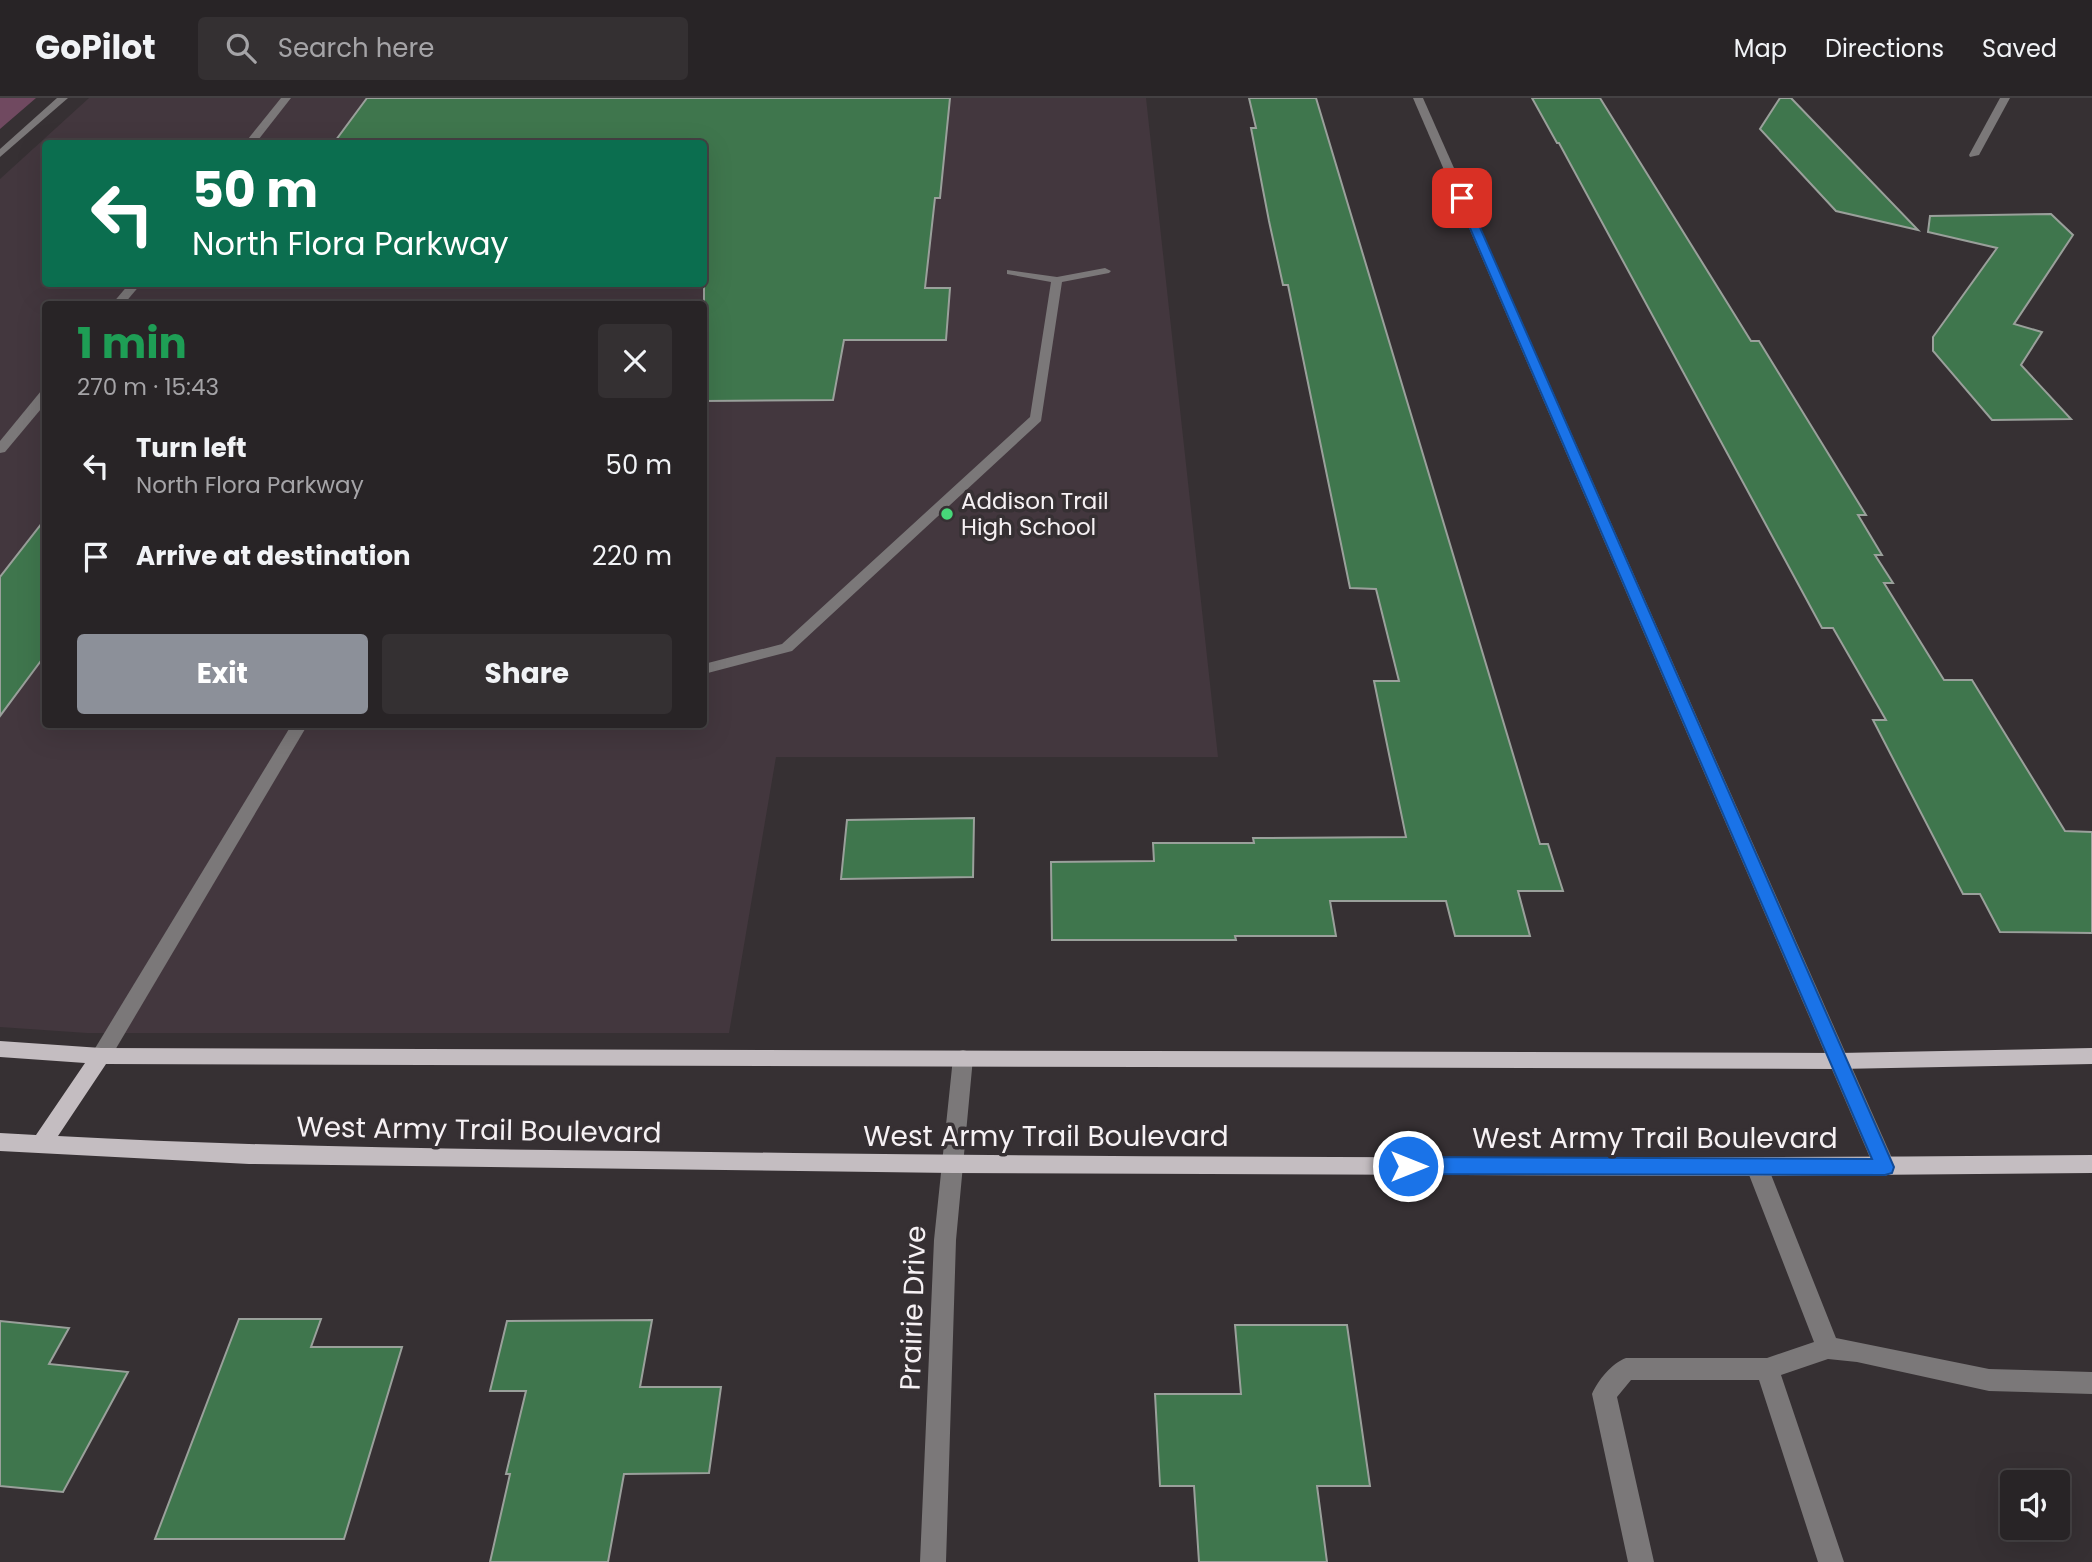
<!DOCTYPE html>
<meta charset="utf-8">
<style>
:root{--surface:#282426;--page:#343032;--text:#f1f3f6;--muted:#a5a4a7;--line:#444143;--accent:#8c9099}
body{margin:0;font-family:Poppins,sans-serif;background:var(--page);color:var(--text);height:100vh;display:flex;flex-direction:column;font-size:26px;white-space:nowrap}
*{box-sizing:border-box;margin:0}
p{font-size:23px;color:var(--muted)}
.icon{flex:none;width:38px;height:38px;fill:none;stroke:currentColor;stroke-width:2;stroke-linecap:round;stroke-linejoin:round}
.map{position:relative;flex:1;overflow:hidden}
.details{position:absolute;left:42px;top:203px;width:665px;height:427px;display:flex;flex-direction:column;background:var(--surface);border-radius:7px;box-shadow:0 7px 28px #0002,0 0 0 2px var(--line)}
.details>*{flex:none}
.top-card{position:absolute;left:42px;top:42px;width:665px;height:147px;border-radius:7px;box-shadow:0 7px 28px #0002,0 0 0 2px var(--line);background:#0b6e4f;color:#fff;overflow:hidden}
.fabs{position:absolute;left:2000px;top:1372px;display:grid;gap:14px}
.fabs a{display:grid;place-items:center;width:70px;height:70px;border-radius:7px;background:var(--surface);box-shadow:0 7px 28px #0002,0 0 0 2px var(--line);font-size:35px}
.pin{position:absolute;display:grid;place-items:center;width:60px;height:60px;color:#fff;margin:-30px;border-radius:14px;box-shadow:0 4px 10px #0006}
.me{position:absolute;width:77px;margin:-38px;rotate:90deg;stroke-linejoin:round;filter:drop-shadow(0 0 5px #0008)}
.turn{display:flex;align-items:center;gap:24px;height:147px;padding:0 35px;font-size:32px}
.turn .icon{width:91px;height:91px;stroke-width:2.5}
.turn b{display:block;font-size:49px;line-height:60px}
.round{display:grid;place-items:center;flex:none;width:74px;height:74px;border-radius:7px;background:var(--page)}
.overview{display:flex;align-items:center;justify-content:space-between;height:119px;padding:0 35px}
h1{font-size:42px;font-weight:700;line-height:52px;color:#1e9e55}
.button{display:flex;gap:14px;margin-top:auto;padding:14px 35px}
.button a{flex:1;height:80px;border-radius:7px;background:var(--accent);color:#fff;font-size:28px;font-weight:700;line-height:80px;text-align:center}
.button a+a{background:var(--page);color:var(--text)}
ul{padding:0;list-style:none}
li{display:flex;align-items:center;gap:21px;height:91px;padding:0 35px}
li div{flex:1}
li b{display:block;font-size:26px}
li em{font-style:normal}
header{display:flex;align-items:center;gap:42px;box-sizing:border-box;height:98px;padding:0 35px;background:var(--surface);border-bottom:2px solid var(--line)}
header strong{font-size:33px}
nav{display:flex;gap:38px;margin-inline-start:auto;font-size:24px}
.search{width:490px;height:63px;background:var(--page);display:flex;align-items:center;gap:18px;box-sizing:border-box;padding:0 24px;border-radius:7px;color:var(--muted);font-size:26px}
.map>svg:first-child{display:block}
.built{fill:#43373e;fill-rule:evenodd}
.green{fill:#704960}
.building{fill:#3f764d;stroke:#9aa09b;stroke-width:2}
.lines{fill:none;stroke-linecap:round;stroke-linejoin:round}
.minor{fill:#7b7879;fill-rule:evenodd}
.major{fill:#c4bdc1;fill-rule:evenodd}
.route{fill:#1a73e8;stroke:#114b97;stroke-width:2}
.poi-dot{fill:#47d779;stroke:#363033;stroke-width:2.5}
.labels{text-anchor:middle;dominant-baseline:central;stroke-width:7;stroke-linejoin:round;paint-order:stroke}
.poi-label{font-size:23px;fill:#f6f1f4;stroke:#363033;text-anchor:start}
.near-street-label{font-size:28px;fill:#f6f1f4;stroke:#363033}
</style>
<header>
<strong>GoPilot</strong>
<div class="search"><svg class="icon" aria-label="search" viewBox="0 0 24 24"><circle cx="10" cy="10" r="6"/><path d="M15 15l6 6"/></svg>Search here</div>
<nav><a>Map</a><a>Directions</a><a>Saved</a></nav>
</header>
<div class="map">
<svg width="2092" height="1464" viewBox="0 0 2092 1464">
<rect width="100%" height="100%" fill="#363033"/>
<path class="built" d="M89,0H1146L1218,659H776L729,935H87L0,929V81ZM46,46H704V186H46ZM46,206H704V626H46Z"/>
<path class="green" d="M0,0H36L0,31Z"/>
<g class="building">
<path d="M367,0H950L940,100H935L925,190H950L946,242H844L833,302L704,303V46H333Z"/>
<path d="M1249,0H1316L1540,746H1548L1563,793H1518L1530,838H1455L1446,803H1330L1336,838H1235L1236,842H1052L1051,764L1154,763L1153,745H1254L1253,740L1406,739L1374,583H1399L1376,491L1350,490L1288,187H1283L1269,123L1251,30H1256Z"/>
<path d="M1532,0H1600L1751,243H1759L1866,417H1858L1882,457H1875L1893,485H1884L1944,582H1972L2065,733L2092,734V835L2000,834L1980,796H1963L1873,622H1886L1833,530H1822L1559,45H1557Z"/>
<path d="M1780,0H1791L1918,132L1836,113L1760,31Z"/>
<path d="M2051,116L2073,137L2014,226L2042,234L2021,267L2071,321L1992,322L1933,253V239L1997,150L1928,134L1930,118Z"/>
<path d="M46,420V556L0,618V479Z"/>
<path d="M974,720L973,779L841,781L847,722Z"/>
<path d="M239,1221H321L311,1249H402L344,1441H155Z"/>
<path d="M652,1222L640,1289H721L709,1375L624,1376L608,1464H490L510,1376H506L526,1293H490L507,1223Z"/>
<path d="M0,1223L69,1230L49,1266L128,1274L63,1394L0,1388Z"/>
<path d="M1235,1227H1347L1370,1388H1317L1327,1464H1199L1194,1388H1160L1155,1296H1241Z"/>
</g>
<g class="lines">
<g class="minor">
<path d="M57,0H68L0,59V51Z"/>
<path d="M281,0H291L255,46H244Z"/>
<path d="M1413,0H1423L1896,1069L1892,1075L1885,1078L1878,1075L1874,1069Z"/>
<path d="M2000,0H2010L1979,57L1970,59L1969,57Z"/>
<path d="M1105,170L1111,173L1109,175L1062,184L1041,323L792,553L704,576V566L782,546L1030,319L1051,184L1007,176V172L1057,179Z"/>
<path d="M129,186H141L124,206H112Z"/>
<path d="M46,292V305L5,354L0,355V343L41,293Z"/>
<path d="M292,626H308L108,964L101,966L94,964L91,958L94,952Z"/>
<path d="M963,952L970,954L973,960L956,1142L946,1464H920L934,1142L953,960L956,954Z"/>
<path d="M1757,1060L1764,1063L1768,1069L1836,1240L1989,1271L2092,1274V1296L1989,1293L1857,1264L1828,1261L1781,1277L1844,1464H1818L1759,1282H1631L1617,1299L1654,1464H1628L1592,1296C1598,1282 1612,1265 1626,1260H1767L1814,1244L1746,1069L1750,1063Z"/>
</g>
<path class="major" d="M0,943L101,950L1839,955L2092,950V966L1839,971L106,966L58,1038C303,1051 548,1052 794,1055C1226,1060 1659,1061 2092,1057V1075L1757,1078L952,1075L249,1066L0,1053V1035L36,1037L85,965L0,959Z"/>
</g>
<path class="route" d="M1458,98L1467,100L1894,1069L1892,1075L1885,1077L1408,1076L1401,1073L1398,1068L1401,1062L1408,1059L1872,1061L1457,100Z"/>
<circle class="poi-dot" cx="947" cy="416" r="7"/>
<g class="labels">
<g class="poi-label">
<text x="961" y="403">Addison Trail<tspan x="961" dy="26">High School</tspan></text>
</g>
<g class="near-street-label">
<text transform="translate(479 1032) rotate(1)">West Army Trail Boulevard</text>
<text x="1046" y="1038">West Army Trail Boulevard</text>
<text x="1655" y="1040">West Army Trail Boulevard</text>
<text transform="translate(913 1210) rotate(-88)">Prairie Drive</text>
</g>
</g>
</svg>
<div class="fabs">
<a><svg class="icon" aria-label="sound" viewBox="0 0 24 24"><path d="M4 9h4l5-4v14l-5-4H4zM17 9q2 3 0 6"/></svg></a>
</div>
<div class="pin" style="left:1462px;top:100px;background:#d93025"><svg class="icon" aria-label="arrive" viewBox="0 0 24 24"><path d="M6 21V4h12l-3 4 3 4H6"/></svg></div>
<svg class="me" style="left:1408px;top:1068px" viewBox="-20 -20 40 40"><circle r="17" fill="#1a73e8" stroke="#fff" stroke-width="3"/><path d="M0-11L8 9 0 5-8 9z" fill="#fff"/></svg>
<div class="top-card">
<div class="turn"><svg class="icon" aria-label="left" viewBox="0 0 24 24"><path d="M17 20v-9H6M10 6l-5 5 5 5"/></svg><div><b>50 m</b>North Flora Parkway</div></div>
</div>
<section class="details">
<div class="overview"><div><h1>1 min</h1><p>270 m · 15:43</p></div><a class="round"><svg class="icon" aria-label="close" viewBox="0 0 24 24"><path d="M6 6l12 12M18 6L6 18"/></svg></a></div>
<ul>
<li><svg class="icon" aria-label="left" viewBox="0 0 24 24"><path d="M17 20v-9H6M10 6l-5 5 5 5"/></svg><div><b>Turn left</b><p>North Flora Parkway</p></div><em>50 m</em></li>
<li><svg class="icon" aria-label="arrive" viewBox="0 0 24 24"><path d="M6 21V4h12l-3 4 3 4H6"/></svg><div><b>Arrive at destination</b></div><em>220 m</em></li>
</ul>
<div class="button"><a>Exit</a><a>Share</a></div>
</section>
</div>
